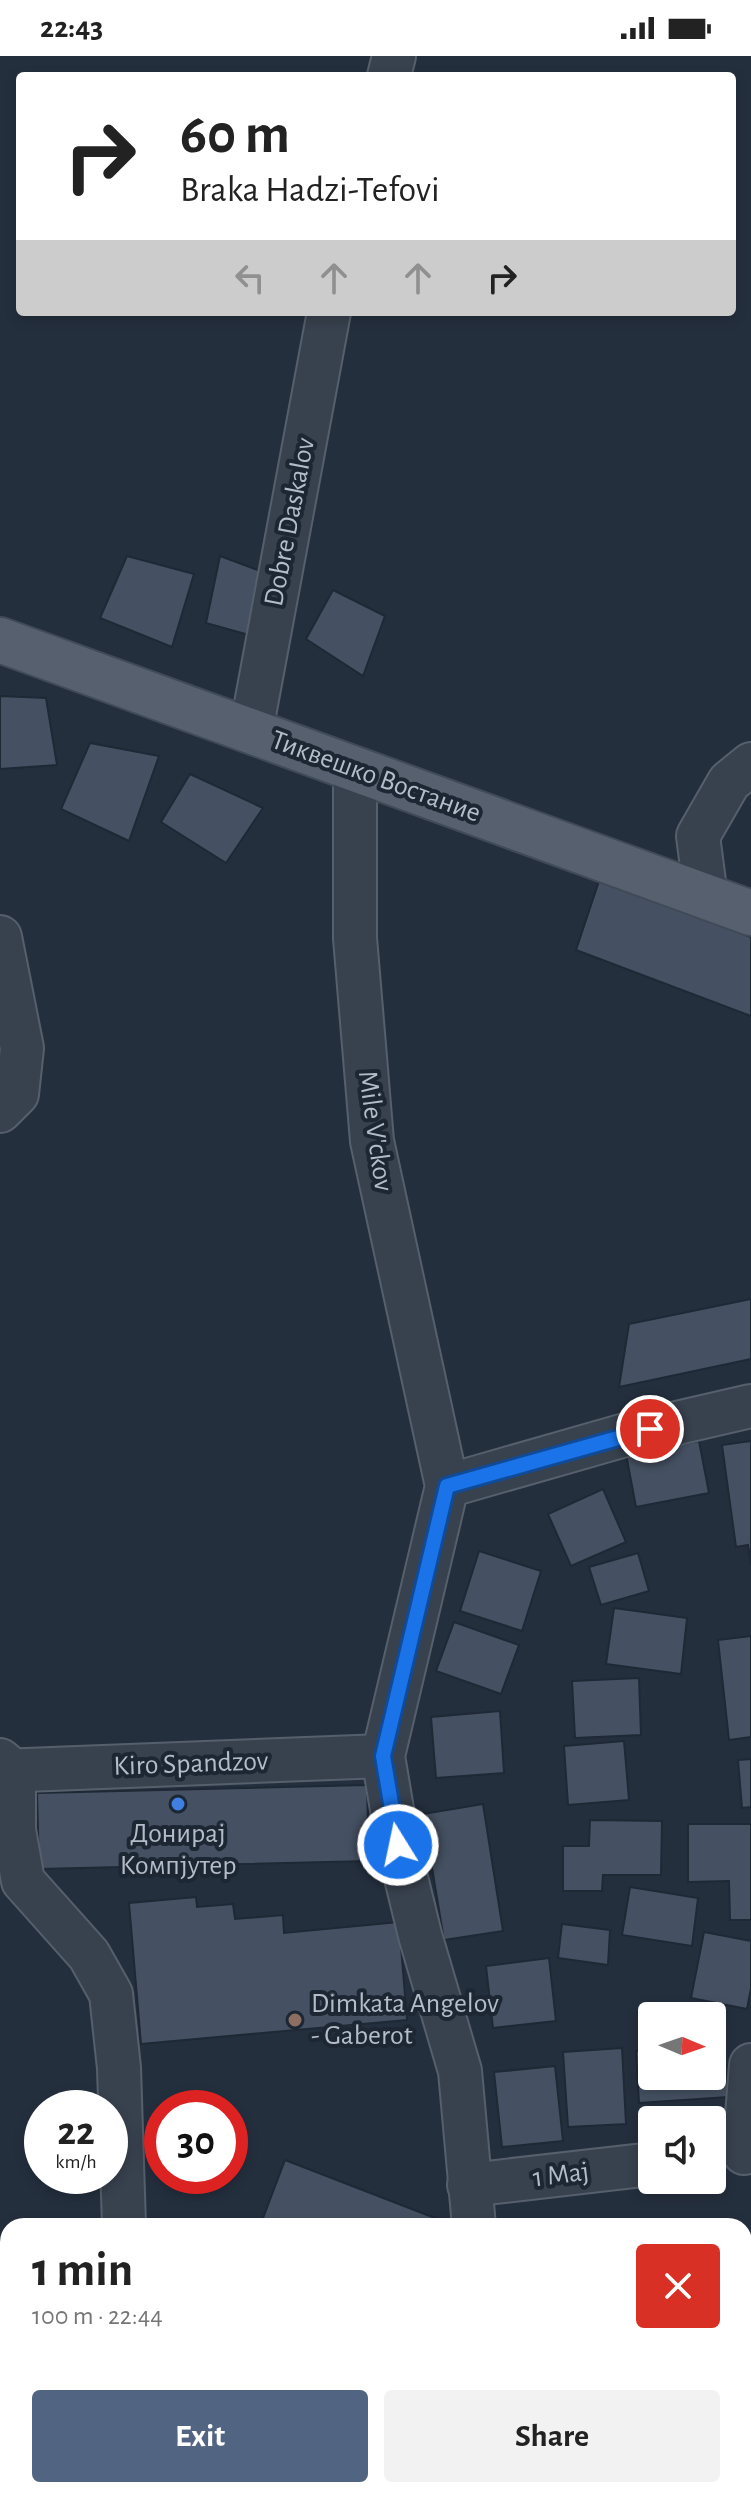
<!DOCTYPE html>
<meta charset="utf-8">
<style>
:root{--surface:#fff;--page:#f2f2f2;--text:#222;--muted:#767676;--accent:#516482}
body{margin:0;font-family:"Alegreya Sans",sans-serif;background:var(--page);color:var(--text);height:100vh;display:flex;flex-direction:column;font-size:30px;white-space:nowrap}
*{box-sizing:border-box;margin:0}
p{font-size:26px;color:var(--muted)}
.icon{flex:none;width:44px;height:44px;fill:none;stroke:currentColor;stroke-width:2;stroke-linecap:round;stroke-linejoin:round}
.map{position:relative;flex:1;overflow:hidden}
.details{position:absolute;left:0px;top:2162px;width:752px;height:280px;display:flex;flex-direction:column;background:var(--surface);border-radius:24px 24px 0 0;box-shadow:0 4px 12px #0003}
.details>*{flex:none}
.guide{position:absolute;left:16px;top:16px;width:720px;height:244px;border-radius:8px;box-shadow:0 4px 12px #0003;background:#fff;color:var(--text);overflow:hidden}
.needle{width:52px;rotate:92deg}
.controls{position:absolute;left:638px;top:1946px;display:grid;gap:16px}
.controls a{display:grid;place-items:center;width:88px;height:88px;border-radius:8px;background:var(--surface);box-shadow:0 4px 12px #0003;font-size:40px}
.speed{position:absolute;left:24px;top:2034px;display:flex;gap:16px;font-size:40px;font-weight:700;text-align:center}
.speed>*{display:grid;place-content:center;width:104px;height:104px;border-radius:50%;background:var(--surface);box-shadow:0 4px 12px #0003;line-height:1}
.speed small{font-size:20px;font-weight:400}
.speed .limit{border:12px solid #d22;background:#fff;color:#111}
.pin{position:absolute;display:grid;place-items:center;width:68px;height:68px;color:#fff;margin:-34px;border:4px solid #fff;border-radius:50%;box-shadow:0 2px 8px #0007}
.me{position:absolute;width:88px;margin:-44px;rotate:350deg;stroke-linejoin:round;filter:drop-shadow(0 0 6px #0008)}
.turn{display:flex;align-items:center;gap:28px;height:168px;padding:0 32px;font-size:36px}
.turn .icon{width:104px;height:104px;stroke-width:2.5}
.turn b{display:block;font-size:56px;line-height:68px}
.lanes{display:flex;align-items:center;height:76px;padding:0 32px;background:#0003;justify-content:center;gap:40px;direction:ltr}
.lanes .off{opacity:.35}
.round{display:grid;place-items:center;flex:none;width:84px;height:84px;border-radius:8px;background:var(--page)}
.head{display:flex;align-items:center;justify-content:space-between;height:136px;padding:0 32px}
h1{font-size:48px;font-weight:600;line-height:60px}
.button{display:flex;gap:16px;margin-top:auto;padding:16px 32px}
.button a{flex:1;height:92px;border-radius:8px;background:var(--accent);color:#fff;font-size:32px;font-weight:600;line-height:92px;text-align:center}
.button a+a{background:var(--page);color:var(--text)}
.status{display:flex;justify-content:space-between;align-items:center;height:56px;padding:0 40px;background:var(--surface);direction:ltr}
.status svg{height:22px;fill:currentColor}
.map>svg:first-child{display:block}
.building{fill:#455162;stroke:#1f2835;stroke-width:2}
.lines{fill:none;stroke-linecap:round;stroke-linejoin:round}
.minor-casing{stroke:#565f6c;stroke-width:46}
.major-casing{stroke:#414a57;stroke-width:48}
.minor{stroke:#38414e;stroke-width:42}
.major{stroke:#56606e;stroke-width:44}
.route-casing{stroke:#114b97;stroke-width:20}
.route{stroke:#1a73e8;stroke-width:14}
.shop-dot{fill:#3f7fe0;stroke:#1d2633;stroke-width:3}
.education-dot{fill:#8d6e63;stroke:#1d2633;stroke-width:3}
.labels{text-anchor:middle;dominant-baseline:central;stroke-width:8;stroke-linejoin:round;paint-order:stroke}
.street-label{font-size:28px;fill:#b4bcc9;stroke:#1d2633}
.poi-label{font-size:28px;fill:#b4bcc9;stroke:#1d2633}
</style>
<div class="status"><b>22:43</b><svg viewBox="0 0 49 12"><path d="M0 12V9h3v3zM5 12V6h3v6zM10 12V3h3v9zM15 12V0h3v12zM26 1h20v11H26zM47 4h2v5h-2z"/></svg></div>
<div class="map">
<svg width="751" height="2442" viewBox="0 0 751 2442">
<rect width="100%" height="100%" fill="#242f3e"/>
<g class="building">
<path d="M127,500L194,518L172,591L100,562Z"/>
<path d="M220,500L263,516L249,579L206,567Z"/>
<path d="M333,534L385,560L363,620L306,583Z"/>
<path d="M0,640L46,642L57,709L0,713Z"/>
<path d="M90,687L159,700L129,785L61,753Z"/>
<path d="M190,718L263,752L226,807L161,766Z"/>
<path d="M599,825L751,881V960L576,894Z"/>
<path d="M751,1243V1303L619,1331L629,1268Z"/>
<path d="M699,1385L709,1437L636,1451L626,1398Z"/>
<path d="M751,1385V1509L748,1489L736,1491L722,1389Z"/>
<path d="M603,1433L626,1486L571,1510L548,1458Z"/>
<path d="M479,1495L541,1515L522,1575L460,1555Z"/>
<path d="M638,1497L649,1535L601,1549L589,1511Z"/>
<path d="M614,1552L687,1562L681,1618L606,1608Z"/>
<path d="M454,1566L519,1589L501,1638L436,1615Z"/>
<path d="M751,1580V1681L729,1684L718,1584Z"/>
<path d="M639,1622L641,1679L575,1682L572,1625Z"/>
<path d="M500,1655L504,1717L436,1722L431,1661Z"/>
<path d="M624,1685L629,1744L568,1749L564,1690Z"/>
<path d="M751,1703V1751L742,1752L738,1704Z"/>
<path d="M367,1729L369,1805L39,1813L37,1737Z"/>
<path d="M483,1748L503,1875L444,1884L423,1758Z"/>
<path d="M590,1764L662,1765L661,1819H603L602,1835H563V1790H589Z"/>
<path d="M688,1768H751V1864H730L729,1825L688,1826Z"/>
<path d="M630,1831L698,1842L692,1890L622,1879Z"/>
<path d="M196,1841L197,1851L233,1848L235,1863L283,1859L284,1877L399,1866L407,1964L141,1988L129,1847Z"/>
<path d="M562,1868L610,1874L608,1909L558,1902Z"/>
<path d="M704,1876L751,1885V1932L747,1953L691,1942Z"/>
<path d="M549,1902L556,1965L493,1972L486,1910Z"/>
<path d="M724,1990L728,2041L639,2047L636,1995L652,1994V2020H712V1991Z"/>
<path d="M622,1992L626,2068L568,2071L563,1996Z"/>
<path d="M555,2010L563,2085L502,2091L494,2016Z"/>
<path d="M285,2104L453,2169V2170H260Z"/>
</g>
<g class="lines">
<g class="minor-casing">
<g id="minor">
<path d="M389,20L394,0"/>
<path d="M251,675L329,256"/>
<path d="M355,713V882L372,1085L447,1430L383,1700L398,1789L420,1879L460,2015L474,2170"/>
<path d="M706,841L698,780L729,726L751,708"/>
<path d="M0,881L22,992L17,1038L0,1055"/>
<path d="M447,1430L625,1379L751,1350"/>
<path d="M0,1704L14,1716V1774L23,1825L89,1899L111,1938L119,2012L124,2170"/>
<path d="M0,1715L383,1700"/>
<path d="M744,2097L751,2009"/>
<path d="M469,2129L652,2108"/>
<path d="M0,2336L8,2327"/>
<path d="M497,2434L498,2442"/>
</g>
</g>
<g class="major-casing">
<path id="major" d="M0,584L751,857"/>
</g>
<use href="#minor" class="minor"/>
<use href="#major" class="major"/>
</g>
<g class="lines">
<g class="route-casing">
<path id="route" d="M398,1789L383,1700L447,1430L650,1373"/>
</g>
<use href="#route" class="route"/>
</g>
<circle class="shop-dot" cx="178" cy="1748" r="8"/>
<circle class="education-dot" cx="295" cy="1964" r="8"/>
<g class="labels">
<g class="street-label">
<text transform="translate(290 466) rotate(-79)">Dobre Daskalov</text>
<text transform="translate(376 721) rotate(20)">Тиквешко Востание</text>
<text transform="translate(375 1075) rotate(82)">Mile V'ckov</text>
<text transform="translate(191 1708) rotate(-2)">Kiro Spandzov</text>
<text transform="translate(561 2119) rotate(-7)">1 Maj</text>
</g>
<g class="poi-label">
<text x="178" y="1778">Донирај<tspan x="178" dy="32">Компјутер</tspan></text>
<text x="311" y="1948" text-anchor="start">Dimkata Angelov<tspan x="311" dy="32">- Gaberot</tspan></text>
</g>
</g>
</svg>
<div class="controls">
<a><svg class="needle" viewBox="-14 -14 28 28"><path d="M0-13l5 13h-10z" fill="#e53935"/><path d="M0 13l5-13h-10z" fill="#767676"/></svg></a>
<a><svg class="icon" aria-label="sound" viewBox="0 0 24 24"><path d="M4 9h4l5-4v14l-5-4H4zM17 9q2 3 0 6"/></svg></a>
</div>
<div class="speed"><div>22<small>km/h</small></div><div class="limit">30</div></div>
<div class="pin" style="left:650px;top:1373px;background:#d93025"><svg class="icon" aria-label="arrive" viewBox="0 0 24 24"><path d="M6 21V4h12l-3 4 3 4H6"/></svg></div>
<svg class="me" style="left:398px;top:1789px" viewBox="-20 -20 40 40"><circle r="17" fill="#1a73e8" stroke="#fff" stroke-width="3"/><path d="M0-11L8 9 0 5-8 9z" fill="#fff"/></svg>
<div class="guide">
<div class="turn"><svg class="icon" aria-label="right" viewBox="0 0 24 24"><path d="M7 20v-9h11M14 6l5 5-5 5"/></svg><div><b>60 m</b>Braka Hadzi-Tefovi</div></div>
<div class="lanes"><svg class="icon off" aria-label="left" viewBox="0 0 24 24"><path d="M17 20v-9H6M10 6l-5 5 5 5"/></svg><svg class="icon off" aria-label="ahead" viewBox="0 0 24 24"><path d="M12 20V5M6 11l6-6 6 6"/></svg><svg class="icon off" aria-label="ahead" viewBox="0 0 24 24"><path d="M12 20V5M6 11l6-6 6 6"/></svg><svg class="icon" aria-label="right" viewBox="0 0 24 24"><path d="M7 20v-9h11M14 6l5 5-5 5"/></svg></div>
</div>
<section class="details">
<div class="head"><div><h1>1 min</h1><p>100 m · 22:44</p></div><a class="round" style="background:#d93025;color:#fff"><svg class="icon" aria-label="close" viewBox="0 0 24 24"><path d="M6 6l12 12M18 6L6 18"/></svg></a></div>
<div class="button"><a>Exit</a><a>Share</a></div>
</section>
</div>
